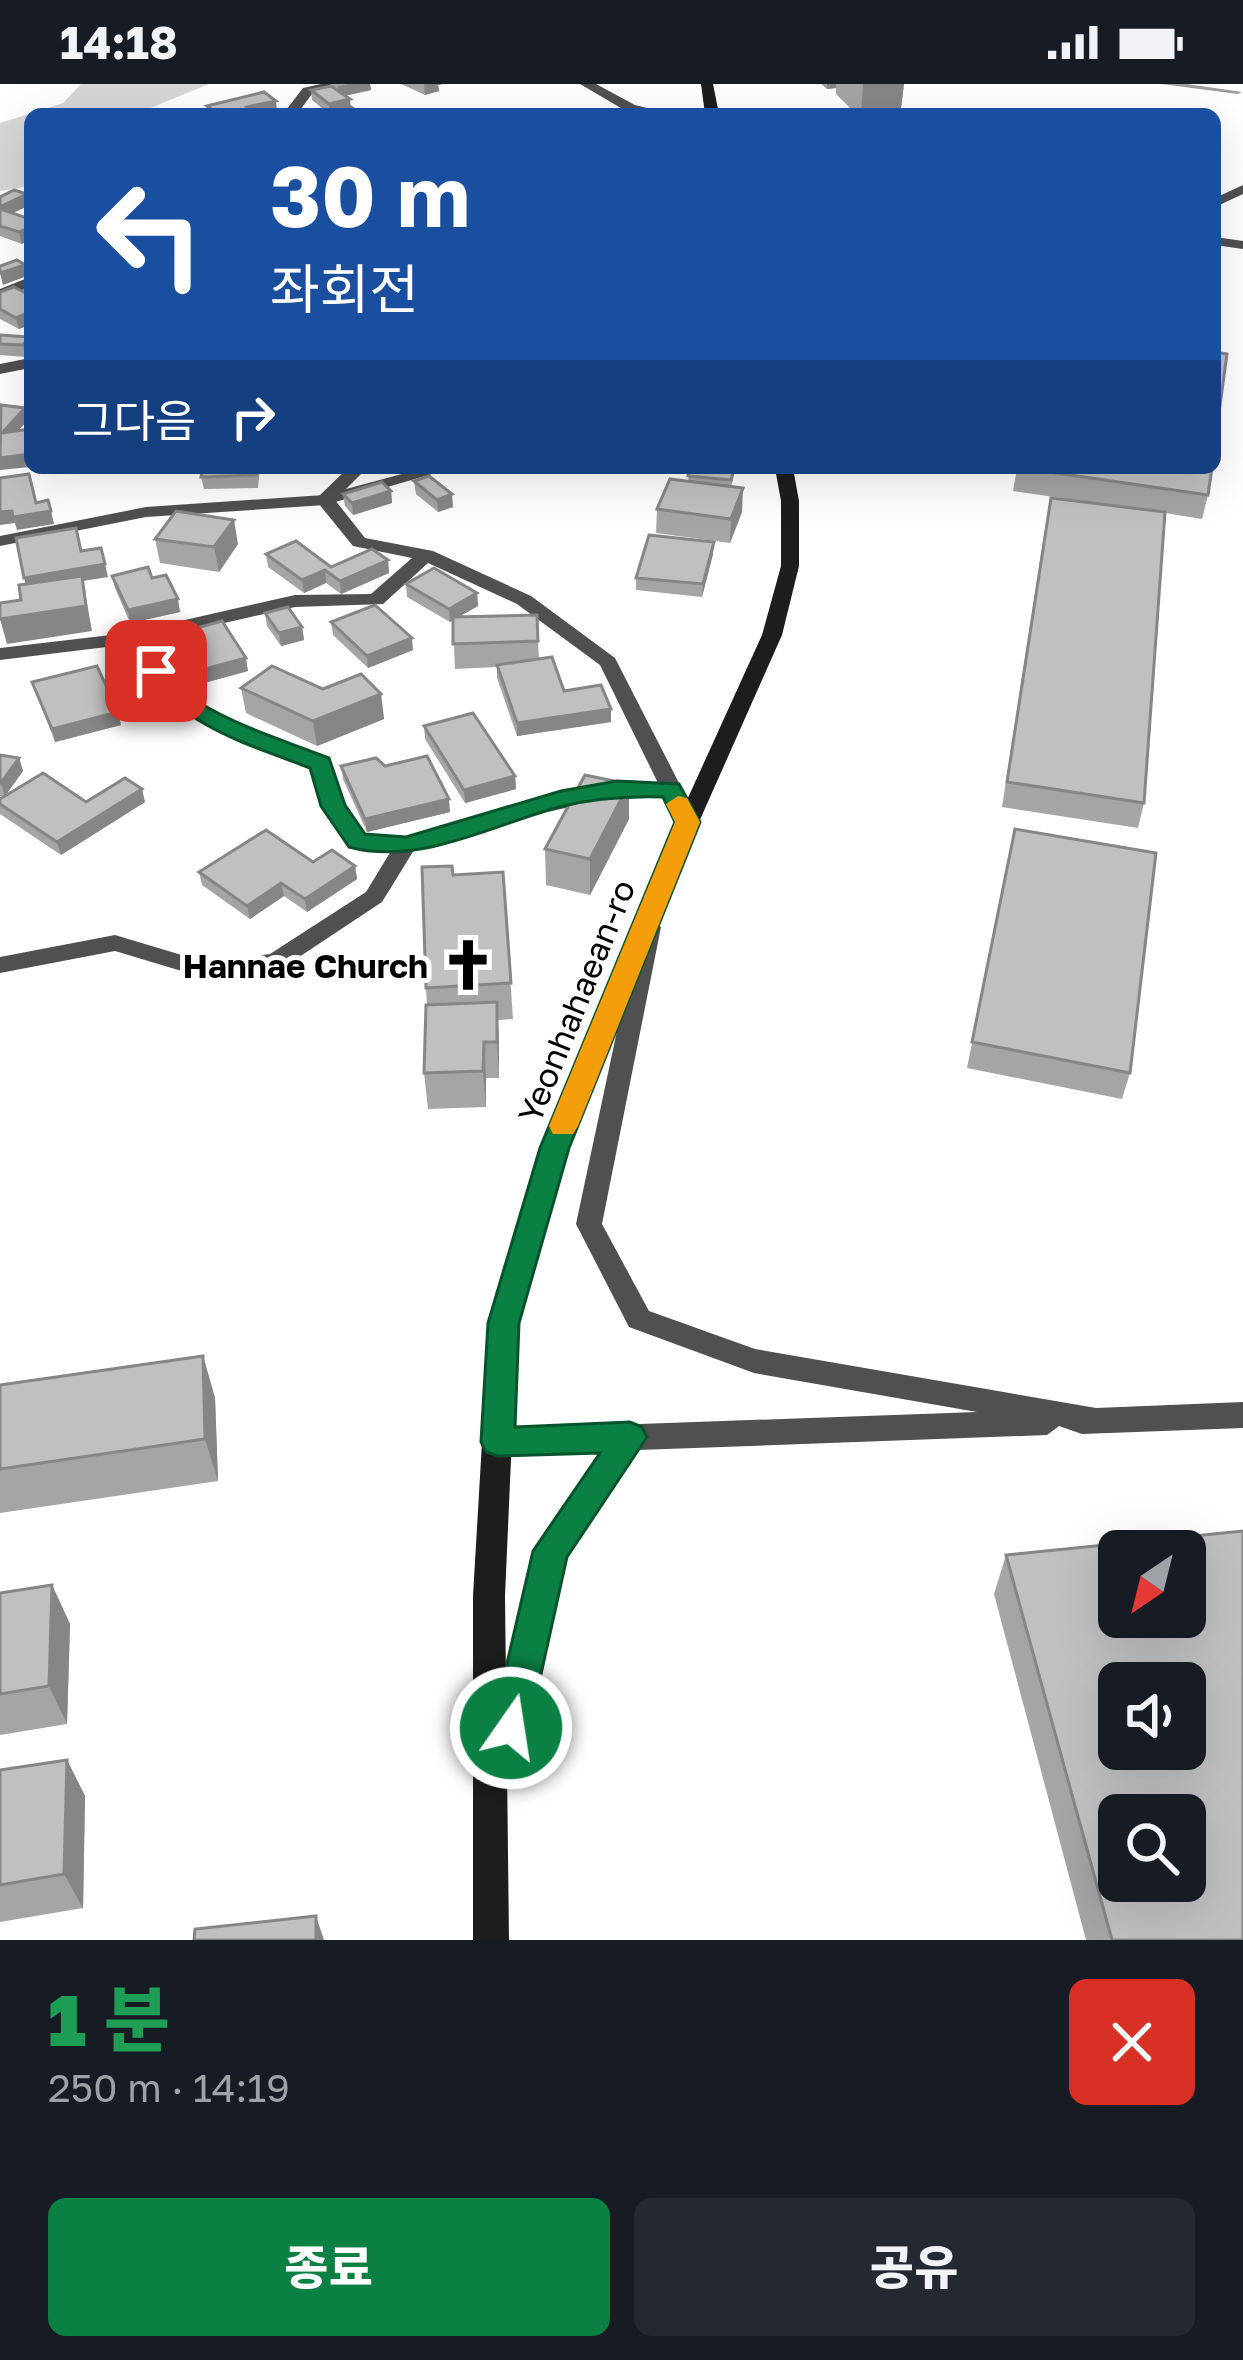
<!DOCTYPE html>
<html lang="ko">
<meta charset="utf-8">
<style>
:root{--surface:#171b24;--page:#242831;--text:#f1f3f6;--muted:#9ea1a6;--accent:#0b8043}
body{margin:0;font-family:"Golos Text","Noto Sans KR",sans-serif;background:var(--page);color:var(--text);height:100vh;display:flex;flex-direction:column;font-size:45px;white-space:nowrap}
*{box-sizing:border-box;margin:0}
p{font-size:39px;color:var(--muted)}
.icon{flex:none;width:66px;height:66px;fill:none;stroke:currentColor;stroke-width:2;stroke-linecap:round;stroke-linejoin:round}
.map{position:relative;height:1856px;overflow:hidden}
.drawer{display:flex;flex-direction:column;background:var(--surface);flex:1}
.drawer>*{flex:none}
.banner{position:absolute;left:24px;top:24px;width:1197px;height:366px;border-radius:18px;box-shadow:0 12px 48px #0002;background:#1a4fa0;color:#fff;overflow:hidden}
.needle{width:78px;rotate:215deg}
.fabs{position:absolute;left:1098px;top:1446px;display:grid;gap:24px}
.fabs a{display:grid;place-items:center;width:108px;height:108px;border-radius:18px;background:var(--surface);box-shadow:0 12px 48px #0002;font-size:60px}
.pin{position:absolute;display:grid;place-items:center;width:102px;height:102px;color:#fff;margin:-51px;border-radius:24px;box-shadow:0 6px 18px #0006}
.me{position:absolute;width:132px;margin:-66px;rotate:13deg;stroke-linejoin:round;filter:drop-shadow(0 0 9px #0008)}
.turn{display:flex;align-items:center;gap:42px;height:252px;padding:0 48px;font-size:54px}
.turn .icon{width:156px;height:156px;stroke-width:2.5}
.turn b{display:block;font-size:84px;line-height:102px}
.then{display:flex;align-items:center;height:114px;padding:0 48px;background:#0003;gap:24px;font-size:45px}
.round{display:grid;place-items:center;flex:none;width:126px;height:126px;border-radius:18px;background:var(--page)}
.summary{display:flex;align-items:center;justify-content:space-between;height:204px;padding:0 48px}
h1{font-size:72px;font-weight:800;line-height:90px;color:#1e9e55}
.cta{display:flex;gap:24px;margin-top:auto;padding:24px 48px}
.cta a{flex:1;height:138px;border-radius:18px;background:var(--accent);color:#fff;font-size:48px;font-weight:800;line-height:138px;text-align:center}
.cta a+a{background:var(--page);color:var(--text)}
.status{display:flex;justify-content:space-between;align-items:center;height:84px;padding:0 60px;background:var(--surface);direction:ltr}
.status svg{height:33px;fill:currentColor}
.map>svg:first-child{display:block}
.green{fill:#d7d7d7}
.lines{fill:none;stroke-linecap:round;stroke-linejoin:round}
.stream{fill:#9e9e9e;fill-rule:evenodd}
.lane{fill:#505050;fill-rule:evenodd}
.street{fill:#505050;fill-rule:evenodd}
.secondary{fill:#1d1d1d;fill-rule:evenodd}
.wall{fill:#a5a5a5}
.shaded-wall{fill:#868686}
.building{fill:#c0c0c0;stroke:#868686;stroke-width:3;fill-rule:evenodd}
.route{fill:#0b8043;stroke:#07532c;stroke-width:3}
.slow{fill:#f59e0b}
.labels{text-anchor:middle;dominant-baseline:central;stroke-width:10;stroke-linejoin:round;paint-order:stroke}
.poi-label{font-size:33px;font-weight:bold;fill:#000;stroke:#fff;text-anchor:end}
.street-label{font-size:33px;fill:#000;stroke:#fff}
</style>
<div class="status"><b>14:18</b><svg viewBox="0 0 49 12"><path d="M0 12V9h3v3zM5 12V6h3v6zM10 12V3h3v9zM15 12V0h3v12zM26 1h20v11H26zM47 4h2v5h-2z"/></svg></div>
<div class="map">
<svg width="1243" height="1856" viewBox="0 0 1243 1856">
<rect width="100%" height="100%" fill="#fff"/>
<path class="green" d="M81,0H209L136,30H30V102L0,107V39L63,19Z"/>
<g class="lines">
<path class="stream" d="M1161,0H1187L1242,8L1238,10Z"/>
<g class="lane">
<path d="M321,0H343L312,10L297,30H283L303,4Z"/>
<path d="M580,0H596L635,21L671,30L626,27Z"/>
<path d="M1243,101V110L1215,123V114Z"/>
<path d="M1215,153L1243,157V165L1215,161Z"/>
<path d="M30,193V203L0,215V205Z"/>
<path d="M30,274V284L0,290V280Z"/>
<path d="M348,384H367L335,416L365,454L433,467L531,512L615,574L699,738L696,743H680L664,712C577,715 496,740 414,766L382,818L284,883L205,894L115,867L0,889V873L115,851L205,878L270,870L366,808L391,767L350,763L322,722L312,683L229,651L177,624L123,561L0,576V564L128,549L295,511L371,510L412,474L353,462L319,420V412ZM428,479L517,520L600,581L658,699L569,708L405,754L365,751L344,721L328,674L243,643L191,616L141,558L295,523L383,520Z"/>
<path d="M650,835L661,843L602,1140L649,1227L755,1265L1096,1324L1243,1318V1344L1082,1350L1059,1342L1047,1351L638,1366L564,1472L517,1689L512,1701L500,1706L488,1701L483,1689L535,1467L603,1367L498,1371L488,1367L483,1358L488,1349L498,1345L977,1328L754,1289L629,1243L576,1140L639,843Z"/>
</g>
<path class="street" d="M424,384H453L325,421L146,433L0,462V452L146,423L324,411Z"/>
<g class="secondary">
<path d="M701,0H713L719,30H705Z"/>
<path d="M775,384H793L799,417V482L782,551L699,738L567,1064L517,1239L505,1512L509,1856H473V1512L489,1239L541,1064L677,738L762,551L781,482V417Z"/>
</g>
</g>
<g class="wall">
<path d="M330,0H370L371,6L345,12L350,15V23L328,29L312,16L311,6L330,2Z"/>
<path d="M401,0H443L438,1L439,7L425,11Z"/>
<path d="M821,0H904L901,24L892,25L891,30H856L836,10V4L827,5Z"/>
<path d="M0,113L30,121L12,129L30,135L22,160L0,152Z"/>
<path d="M0,208L30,211L19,245L0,235Z"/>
<path d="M0,251L29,253L30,267L26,273L0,271Z"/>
<path d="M260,384L258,404L204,405L201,393Z"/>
<path d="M690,384H736L731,403L742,428L730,459L656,449L657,425L688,397Z"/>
<path d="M1017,384L1208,411L1202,435L1165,429L1144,719L1138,744L1002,723L1046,438L1103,420L1013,407Z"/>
<path d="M414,397L453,423L438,428L416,410Z"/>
<path d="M391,407L392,419L353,431L345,422L343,410Z"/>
<path d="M155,455L238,460L219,488L160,479Z"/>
<path d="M266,470L331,483L388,476L389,489L341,510L326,499L304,509L268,483Z"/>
<path d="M713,470L702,513L636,506V494Z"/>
<path d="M112,492L152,494L180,528L130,539L115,504Z"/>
<path d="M406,500L477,509L478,522L458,533L538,557L539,575L564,607L611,625V638L517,652L497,594V583L455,585L453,536L450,538L407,513Z"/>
<path d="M265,529L302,543L304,556L281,562L267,542Z"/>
<path d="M331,538L413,566L368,584L333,551Z"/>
<path d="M164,553L248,587L189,603L167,566Z"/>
<path d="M32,598L121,641L55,658Z"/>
<path d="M241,604L323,605L381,610L384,635L317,662L246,629Z"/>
<path d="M424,642L515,692L516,705L465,719L425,655Z"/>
<path d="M0,671L19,674L23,687L5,712L86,718H145L61,771L0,730V715L4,712H0Z"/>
<path d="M341,682L450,728L367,748L343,695Z"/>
<path d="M629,735L590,811L546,801L545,765Z"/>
<path d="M1015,745L1130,989L1122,1015L967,984Z"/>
<path d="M313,778L355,782L357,795L307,828L284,812L250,835L202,801L199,788Z"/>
<path d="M503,788L513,935L498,936L499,994H486V1023L428,1025L424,989L427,921L426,904L453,791Z"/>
<path d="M203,1272L215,1314L218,1397L0,1429V1301Z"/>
<path d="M1006,1471L1243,1856H1086L994,1510Z"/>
<path d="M52,1501L70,1540L67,1640L0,1651V1509Z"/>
<path d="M67,1676L85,1712L83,1824L0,1838V1686Z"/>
</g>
<g class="shaded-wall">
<path d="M349,0H370L371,6L339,13L338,2Z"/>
<path d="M424,0H443L438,1L439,7L425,11Z"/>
<path d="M827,0H836V4L827,5Z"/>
<path d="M863,0H904L901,24L892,25L891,30H861Z"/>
<path d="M350,15L351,26L330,30L329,20Z"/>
<path d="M276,17L277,27L265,30H248L247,23Z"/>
<path d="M27,110L30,121L0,135V123Z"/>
<path d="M30,143V156L22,160L19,148Z"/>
<path d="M25,181L27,192L3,201L0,189Z"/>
<path d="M30,228V241L19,245L16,234Z"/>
<path d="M29,253L30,267L26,273L23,261Z"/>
<path d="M25,324L28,336L5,361L2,349Z"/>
<path d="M30,370V383L0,386V374Z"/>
<path d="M743,404L742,428L730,459L731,435Z"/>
<path d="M391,407L392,419L353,431L352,419Z"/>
<path d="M452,410L453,423L438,428L437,416Z"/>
<path d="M12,427L15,439L0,441V428Z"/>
<path d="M51,427L54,440L17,446L13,433Z"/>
<path d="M234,436L238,460L219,488L214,463Z"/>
<path d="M714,458L713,470L702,513L703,500Z"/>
<path d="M388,476L389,489L341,510L340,497Z"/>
<path d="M105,480L108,493L83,497L92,547L7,560L0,535L86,522L28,507L24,494Z"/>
<path d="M325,486L326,499L304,509L302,496Z"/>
<path d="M477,509L478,522L450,538L449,525Z"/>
<path d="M178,515L180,528L130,539L128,526Z"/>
<path d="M302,543L304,556L281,562L279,549Z"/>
<path d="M412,554L413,566L368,584L367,572Z"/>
<path d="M246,574L248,587L189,603L186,590Z"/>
<path d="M381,610L384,635L317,662L313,637Z"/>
<path d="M611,625V638L517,652V639Z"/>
<path d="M118,628L121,641L55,658L52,645Z"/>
<path d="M19,674L23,687L5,712L1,699Z"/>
<path d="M515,692L516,705L465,719L464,706Z"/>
<path d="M629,700V735L590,811V775Z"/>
<path d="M142,705L145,718L61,771L57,758Z"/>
<path d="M449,715L450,728L367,748L365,735Z"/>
<path d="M355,782L357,795L307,828L305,815Z"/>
<path d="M281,799L284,812L250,835L247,822Z"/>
<path d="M497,918L499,954V994L497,958Z"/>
<path d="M484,958L486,994V1023L483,987Z"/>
<path d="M203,1272L215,1314L218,1397L205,1355Z"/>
<path d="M52,1501L70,1540L67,1640L49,1602Z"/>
<path d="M67,1676L85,1712L83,1824L64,1790Z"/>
<path d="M316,1832L324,1856H316Z"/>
</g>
<g class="building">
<path d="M331,2L350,15L329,20L311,6Z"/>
<path d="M264,8L276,17L247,23L256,30H218L207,22Z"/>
<path d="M351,23L361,30L327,29Z"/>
<path d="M14,106L27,110L0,123V113Z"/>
<path d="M0,125L30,135V143L19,148L0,142Z"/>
<path d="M17,176L25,181L0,189V182Z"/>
<path d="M14,203L30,211V228L16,234L0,225V208Z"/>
<path d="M0,251L29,253L23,261L0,260Z"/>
<path d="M1215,268L1227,270L1215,358Z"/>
<path d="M1,321L25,324L2,349L30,345V370L0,374Z"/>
<path d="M203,384H257L256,391L201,393Z"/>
<path d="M690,384H734L731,396L688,392Z"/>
<path d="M1022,384H1212L1208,411Z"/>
<path d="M29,390L36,419L48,416L51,427L13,433L12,427L0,428V394Z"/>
<path d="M429,392L452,410L437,416L414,397Z"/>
<path d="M670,395L743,404L731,435L657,425Z"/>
<path d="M382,398L391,407L352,419L343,410Z"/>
<path d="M1051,414L1165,428L1144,719L1007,698Z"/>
<path d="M176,427L234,436L214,463L155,455Z"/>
<path d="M76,444L81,467L101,464L105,480L24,494L16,454Z"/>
<path d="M649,451L714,458L703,500L636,494Z"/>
<path d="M296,457L331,483L372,465L388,476L340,497L325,486L302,496L266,470Z"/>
<path d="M148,483L152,494L166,491L178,515L128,526L112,492Z"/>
<path d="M434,484L477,509L449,525L406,500Z"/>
<path d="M82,492L86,522L0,535V519L21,516L19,501Z"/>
<path d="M375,521L412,554L367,572L331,538Z"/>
<path d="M288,523L302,543L279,549L265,529Z"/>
<path d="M537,531L538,557L453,560V533Z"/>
<path d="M222,537L246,574L186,590L164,553Z"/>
<path d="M552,573L564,607L601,601L611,625L517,639L497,581Z"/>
<path d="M97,582L118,628L52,645L32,598Z"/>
<path d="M272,582L323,605L361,590L381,610L313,637L241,604Z"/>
<path d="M473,629L515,692L464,706L424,642Z"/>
<path d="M0,671L19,674L1,699H0Z"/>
<path d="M427,672L449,715L365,735L341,682L376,674L385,682Z"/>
<path d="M43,689L86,718L125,694L142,705L57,758L0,720V715Z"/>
<path d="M585,691L629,700L590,775L545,765Z"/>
<path d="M1015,745L1156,769L1130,989L972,958Z"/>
<path d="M266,746L313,778L332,766L355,782L305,815L281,799L247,822L199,788Z"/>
<path d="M452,782L453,791L503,788L511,899L426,904L422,783Z"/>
<path d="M497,918V958H484L483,987L424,989L426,921Z"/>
<path d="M203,1272L205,1355L0,1385V1301Z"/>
<path d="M1243,1447V1856H1112L1006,1471ZM1119,1467H1185V1533H1119ZM1119,1599H1185V1665H1119ZM1119,1731H1185V1797H1119Z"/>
<path d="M52,1501L49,1602L0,1610V1509Z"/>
<path d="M67,1676L64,1790L0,1801V1686Z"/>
<path d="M316,1832V1856H194L195,1845Z"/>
</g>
<path class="route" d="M156,581C174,587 182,608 198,618C239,643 285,657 329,674L345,721L365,750L406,753L561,707L617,697L679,700L700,738L569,1064L519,1239L515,1343L630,1338L642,1343L647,1353L567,1473L529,1644L524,1657L511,1662L497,1657L492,1644L533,1467L600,1369L498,1372L486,1368L481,1358L488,1239L540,1064L675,738L663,713C627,712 594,714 559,723C492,741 419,782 349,763L321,722L310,684C246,659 188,645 145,587Z"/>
<path class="slow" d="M678,712L687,714L700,738L578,1042L573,1050H553L549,1042L675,738L666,720Z"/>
<defs>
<g id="church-bare" transform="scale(4.14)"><path d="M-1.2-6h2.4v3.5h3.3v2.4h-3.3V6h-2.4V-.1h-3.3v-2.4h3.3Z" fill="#000" stroke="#fff" stroke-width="2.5" paint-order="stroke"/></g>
</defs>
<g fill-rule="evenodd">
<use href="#church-bare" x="468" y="881"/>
</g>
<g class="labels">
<g class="poi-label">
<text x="428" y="881">Hannae Church</text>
</g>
<g class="street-label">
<text transform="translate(576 917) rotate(-68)">Yeonhahaean-ro</text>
</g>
</g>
</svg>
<div class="fabs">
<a><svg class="needle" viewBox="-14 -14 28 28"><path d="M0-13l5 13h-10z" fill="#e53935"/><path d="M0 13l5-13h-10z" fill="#9ea1a6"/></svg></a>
<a><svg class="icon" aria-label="sound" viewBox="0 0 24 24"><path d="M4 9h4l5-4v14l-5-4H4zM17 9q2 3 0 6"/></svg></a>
<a><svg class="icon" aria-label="search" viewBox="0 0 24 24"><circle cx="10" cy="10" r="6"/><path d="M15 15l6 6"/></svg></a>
</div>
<div class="pin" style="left:156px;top:587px;background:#d93025"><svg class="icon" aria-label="arrive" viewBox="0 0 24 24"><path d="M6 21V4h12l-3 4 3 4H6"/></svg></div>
<svg class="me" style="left:511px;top:1644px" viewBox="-20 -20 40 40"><circle r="17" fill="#0b8043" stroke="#fff" stroke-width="3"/><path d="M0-11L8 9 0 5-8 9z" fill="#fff"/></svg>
<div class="banner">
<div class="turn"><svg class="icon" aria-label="left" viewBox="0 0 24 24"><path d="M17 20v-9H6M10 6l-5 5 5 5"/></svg><div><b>30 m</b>좌회전</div></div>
<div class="then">그다음<svg class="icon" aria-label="right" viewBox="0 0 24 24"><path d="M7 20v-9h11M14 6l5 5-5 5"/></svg></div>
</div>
</div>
<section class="drawer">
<div class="summary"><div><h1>1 분</h1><p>250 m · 14:19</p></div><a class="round" style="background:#d93025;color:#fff"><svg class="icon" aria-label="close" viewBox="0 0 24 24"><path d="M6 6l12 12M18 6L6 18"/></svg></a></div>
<div class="cta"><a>종료</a><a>공유</a></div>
</section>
